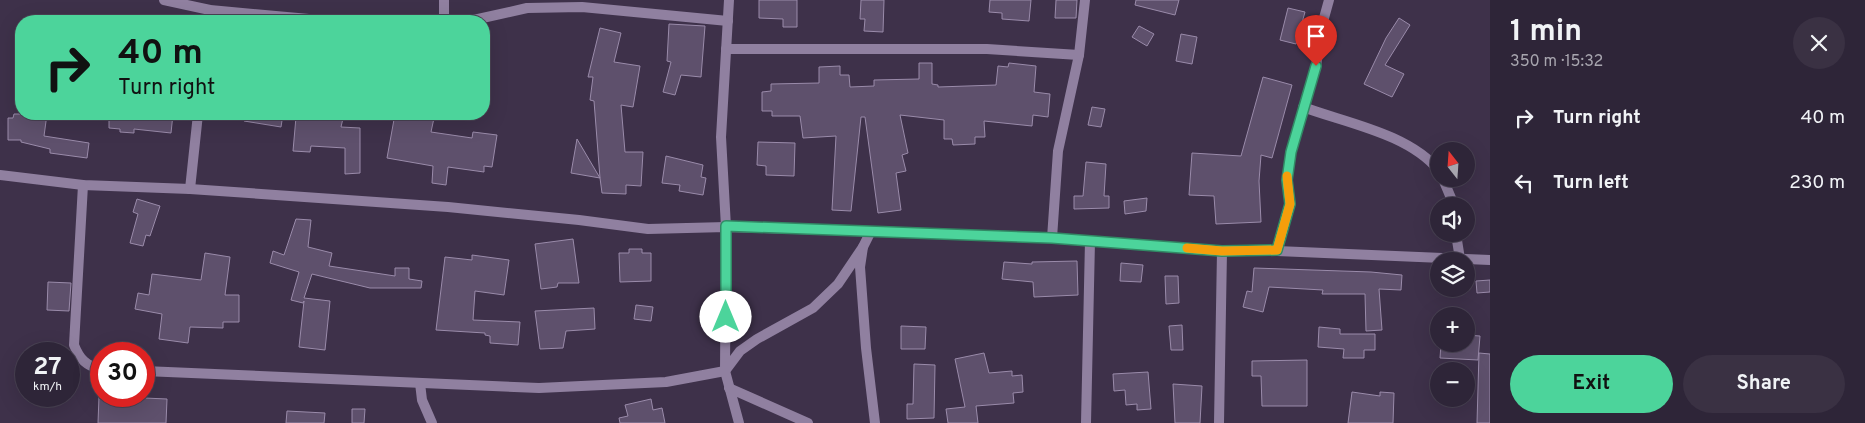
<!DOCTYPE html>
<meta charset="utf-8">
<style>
:root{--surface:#2e2538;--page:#3a3143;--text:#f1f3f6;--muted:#a7a5ae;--line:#494253;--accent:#4cd49b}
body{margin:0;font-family:Overpass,sans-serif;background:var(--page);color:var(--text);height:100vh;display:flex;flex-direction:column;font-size:19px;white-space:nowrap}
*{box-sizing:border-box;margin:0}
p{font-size:16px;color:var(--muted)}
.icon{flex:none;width:28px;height:28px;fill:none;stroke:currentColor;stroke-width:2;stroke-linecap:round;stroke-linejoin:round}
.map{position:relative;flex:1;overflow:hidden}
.side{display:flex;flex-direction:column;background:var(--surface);width:375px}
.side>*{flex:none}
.hud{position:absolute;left:15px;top:15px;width:475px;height:105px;border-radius:20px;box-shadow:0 5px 20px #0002,0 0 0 1px var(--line);background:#4cd49b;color:#111;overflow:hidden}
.needle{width:32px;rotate:343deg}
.controls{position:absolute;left:1430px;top:142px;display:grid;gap:10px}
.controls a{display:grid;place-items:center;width:45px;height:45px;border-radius:50%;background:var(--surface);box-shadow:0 5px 20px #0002,0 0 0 1px var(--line);font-size:25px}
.speed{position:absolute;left:15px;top:342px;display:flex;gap:10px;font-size:25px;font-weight:700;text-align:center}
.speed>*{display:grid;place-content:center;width:65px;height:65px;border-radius:50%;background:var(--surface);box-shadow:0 5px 20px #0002,0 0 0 1px var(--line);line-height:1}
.speed small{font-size:12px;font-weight:400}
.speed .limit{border:8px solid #d22;background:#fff;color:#111}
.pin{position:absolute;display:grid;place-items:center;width:42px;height:42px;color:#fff;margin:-51px -21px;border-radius:50% 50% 50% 0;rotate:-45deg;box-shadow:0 0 5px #0007}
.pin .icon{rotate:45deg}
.me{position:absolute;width:55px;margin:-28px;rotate:0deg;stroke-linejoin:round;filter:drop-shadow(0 0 4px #0008)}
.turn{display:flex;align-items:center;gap:18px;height:105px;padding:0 20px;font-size:22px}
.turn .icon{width:65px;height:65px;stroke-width:2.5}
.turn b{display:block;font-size:35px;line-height:42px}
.round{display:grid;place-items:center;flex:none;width:52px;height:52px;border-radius:26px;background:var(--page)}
.headline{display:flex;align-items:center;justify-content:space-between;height:85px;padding:0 20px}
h1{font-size:30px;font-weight:700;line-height:38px}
.button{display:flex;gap:10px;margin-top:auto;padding:10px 20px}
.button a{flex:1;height:58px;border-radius:30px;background:var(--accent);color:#111;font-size:20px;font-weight:700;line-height:58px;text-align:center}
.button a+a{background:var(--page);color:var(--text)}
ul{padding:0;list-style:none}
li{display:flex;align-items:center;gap:15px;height:65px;padding:0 20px}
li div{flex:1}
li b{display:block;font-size:19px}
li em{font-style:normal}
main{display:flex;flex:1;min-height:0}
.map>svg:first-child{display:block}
.building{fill:#5e506c;stroke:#9a8baa}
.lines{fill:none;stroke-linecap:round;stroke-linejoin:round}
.minor{stroke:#9080a0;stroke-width:10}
.route-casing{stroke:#318a65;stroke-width:12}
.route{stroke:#4cd49b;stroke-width:9}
.slow{stroke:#f59e0b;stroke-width:9}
</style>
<main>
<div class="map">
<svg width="1490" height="423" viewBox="0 0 1490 423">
<rect width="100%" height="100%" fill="#3e314a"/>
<g class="building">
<path d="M759,0H797V27H783V19L759,18Z"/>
<path d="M861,0H884L883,32L864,31L865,19H860Z"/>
<path d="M990,0H1031L1029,21L1002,19V13L989,12Z"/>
<path d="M1056,0H1077L1076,18H1055Z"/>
<path d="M1136,0H1179L1175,15L1135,5Z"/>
<path d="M1288,8L1305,12L1296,44L1280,40Z"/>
<path d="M1399,18L1410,25L1385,65L1404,74L1392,97L1364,84L1386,38Z"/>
<path d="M669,24L705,26L701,77L681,75L675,95L663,92L671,62L667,61Z"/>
<path d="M1139,26L1154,34L1147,46L1132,37Z"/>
<path d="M600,28L621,33L614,62L640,66L633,107L621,105L625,152H643L641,186L626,185V194L602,193L600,178L571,173L577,139L600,178L594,101L590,100L593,77H588Z"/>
<path d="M1181,34L1197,37L1192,64L1176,61Z"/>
<path d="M919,63H932V84L938,85V87L996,85L998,66L1008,67L1009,63L1036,66L1034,92L1050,94L1048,117L1033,115L1032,126L984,121L985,137H975V144L953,145L952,139H944V120L900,115L908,153L902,155L906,171L896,173L901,210L878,213L865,117H861L851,211L832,210L836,136L803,138L800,116H772V111H762V92L771,91V84L819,83V67L840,66V75H849L850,87L874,86V80L919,79Z"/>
<path d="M1263,77L1292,85L1272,158L1261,155L1259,181L1261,222L1216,224L1214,196L1189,195L1192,153L1241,156Z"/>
<path d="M1092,107L1105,109L1101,127L1088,125Z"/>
<path d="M14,114H47L44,136L89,143L87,158L50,153V149L21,142V140H8V118H13Z"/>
<path d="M109,114H173L171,133L134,129V133L120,132V129L109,128Z"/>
<path d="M245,114H283L281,127L244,121Z"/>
<path d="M332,114H344L341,127L360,128V173L345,174V148L311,146L310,152L293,151L296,117L331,120Z"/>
<path d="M395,114L434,118L431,132L472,138L473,132L497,135L492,167L484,166V172L448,167L446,185L432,183L433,166L387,158Z"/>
<path d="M758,142L795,143L794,176L766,175V166L757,165Z"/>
<path d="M666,156L703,165L701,177L706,178L703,195L679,191L680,185L662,183Z"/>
<path d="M1086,162L1106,164L1104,196H1109V208L1074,209V196H1083Z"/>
<path d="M1147,198L1146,211L1125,214L1124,201Z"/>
<path d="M137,199L160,206L150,236L146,235L143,246L130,243L138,214L133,212Z"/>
<path d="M296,219L311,220L308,247L332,253L329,266L395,276V268H409V279L422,281L421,288H370L312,274L304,298L330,301L325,350L299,347L304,301L303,303L291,300L299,272L270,263L273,251L284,255Z"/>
<path d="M573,239L579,283H558L557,287L541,289L535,244Z"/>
<path d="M629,249H642V253H651V281L620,282L619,253H629Z"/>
<path d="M205,253L230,257L225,295H239V322H223V328L190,327L188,343L159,339L162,314L135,309L138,293L149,295L152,274L201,280Z"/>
<path d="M472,255L509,260L504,295L475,291L473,320L520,322L518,345L490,343V336L485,335V333L436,330L445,257L472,260Z"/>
<path d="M1077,261L1078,295L1034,297L1033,282L1002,279L1004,262L1032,264V262Z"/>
<path d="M1121,263L1143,265L1141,282L1120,281Z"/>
<path d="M1254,268L1371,272L1402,275L1401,290L1379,289L1382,330L1366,331L1365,294H1322L1323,290L1269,287L1263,312L1243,307L1247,291L1252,292Z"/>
<path d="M1165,276H1178L1179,303L1166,304Z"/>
<path d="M1490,280V292L1477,293L1476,281Z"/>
<path d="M48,282L71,283L69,311L47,310Z"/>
<path d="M636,305L653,307L651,321L634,319Z"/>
<path d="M594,308L595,329L566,331L563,348L540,349L535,311Z"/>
<path d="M1182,325L1183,350H1171L1169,326Z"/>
<path d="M901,326L926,327L925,349H901Z"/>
<path d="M1319,327L1340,329V334H1375V350H1364V358H1343L1344,349L1318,347Z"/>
<path d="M1466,335L1480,336L1478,360L1440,358L1441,344H1466Z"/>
<path d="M984,353L989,373L1012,371V376L1022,375L1023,392L1013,393L1014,403L976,406L978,423H948L946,409L965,407L955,359Z"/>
<path d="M1479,353L1490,354V423H1477Z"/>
<path d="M1307,360V406H1262L1261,376H1252V361Z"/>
<path d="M914,364L935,365L934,418L907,419V404H913Z"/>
<path d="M1148,372L1151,409L1137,410V404L1126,405L1125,390L1114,391L1113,374Z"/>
<path d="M1173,384L1202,386L1200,423H1175Z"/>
<path d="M1352,392L1380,396V392L1394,393L1393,423H1348Z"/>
<path d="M99,396L167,399L166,423H98Z"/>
<path d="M651,399L653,410L662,408L665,423H620L619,418L628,416L625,405Z"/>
<path d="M352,409H365L364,423H352Z"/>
<path d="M287,411L325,413L324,423H286Z"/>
</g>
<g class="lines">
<g class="minor">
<path d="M164,0L210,10L331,21"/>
<path d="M729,0L721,137L726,227L725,371L739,423"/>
<path d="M208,21L210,10"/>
<path d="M444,21V0"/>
<path d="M469,21L527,8L582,7L728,21"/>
<path d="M726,49H987L1079,55"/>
<path d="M1303,107C1346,123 1410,134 1439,171"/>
<path d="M0,175L83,185L190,189L448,207L579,220L648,229L726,227L871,231L1052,238L1222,251H1277L1490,260"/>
<path d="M1443,179L1451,198L1453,206"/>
<path d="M83,185L74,345C80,360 86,365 101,370"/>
<path d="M190,189L198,114"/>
<path d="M871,231L863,247L860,267L866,348L875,423"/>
<path d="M1456,234L1460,259"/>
<path d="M1052,238L1058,151L1079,55L1085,0"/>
<path d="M1277,251L1290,204L1287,180L1291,152L1316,66L1324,18L1329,0"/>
<path d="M144,371L539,388L666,382L725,371L740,351L757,339L813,308L838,284L863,247"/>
<path d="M420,383L422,400L432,423"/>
<path d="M729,388L808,423"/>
<path d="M1086,423L1090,241"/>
<path d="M1219,423L1222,251"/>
</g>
</g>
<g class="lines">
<g class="route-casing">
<path id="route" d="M726,317V226L1052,238L1222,251L1277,250L1290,204L1287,180L1291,152L1316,66"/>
</g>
<use href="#route" class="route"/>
<path class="slow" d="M1187,248L1222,251L1277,250L1290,204L1287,176"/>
</g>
</svg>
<div class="controls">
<a><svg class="needle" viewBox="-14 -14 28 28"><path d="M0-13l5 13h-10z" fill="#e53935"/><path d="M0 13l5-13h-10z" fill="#a7a5ae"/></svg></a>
<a><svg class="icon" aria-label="sound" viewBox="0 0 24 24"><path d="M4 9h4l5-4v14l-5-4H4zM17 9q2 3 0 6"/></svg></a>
<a><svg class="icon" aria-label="layers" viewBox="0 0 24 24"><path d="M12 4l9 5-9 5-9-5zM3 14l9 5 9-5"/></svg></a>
<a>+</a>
<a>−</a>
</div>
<div class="speed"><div>27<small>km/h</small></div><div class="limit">30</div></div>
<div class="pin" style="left:1316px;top:66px;background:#d93025"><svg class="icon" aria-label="arrive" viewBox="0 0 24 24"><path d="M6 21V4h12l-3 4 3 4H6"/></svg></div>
<svg class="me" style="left:726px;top:317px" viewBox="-20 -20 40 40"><circle r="19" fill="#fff"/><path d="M0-13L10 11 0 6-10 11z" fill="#4cd49b"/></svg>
<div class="hud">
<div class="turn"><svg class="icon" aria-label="right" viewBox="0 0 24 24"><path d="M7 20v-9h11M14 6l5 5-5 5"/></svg><div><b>40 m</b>Turn right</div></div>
</div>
</div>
<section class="side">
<div class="headline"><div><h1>1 min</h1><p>350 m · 15:32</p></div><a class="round"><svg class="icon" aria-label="close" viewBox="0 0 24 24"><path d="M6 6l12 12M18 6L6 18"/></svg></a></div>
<ul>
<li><svg class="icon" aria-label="right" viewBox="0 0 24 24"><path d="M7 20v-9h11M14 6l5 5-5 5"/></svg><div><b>Turn right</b></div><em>40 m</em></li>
<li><svg class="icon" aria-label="left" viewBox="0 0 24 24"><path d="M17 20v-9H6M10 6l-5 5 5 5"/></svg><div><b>Turn left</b></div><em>230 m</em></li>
</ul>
<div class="button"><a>Exit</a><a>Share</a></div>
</section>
</main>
